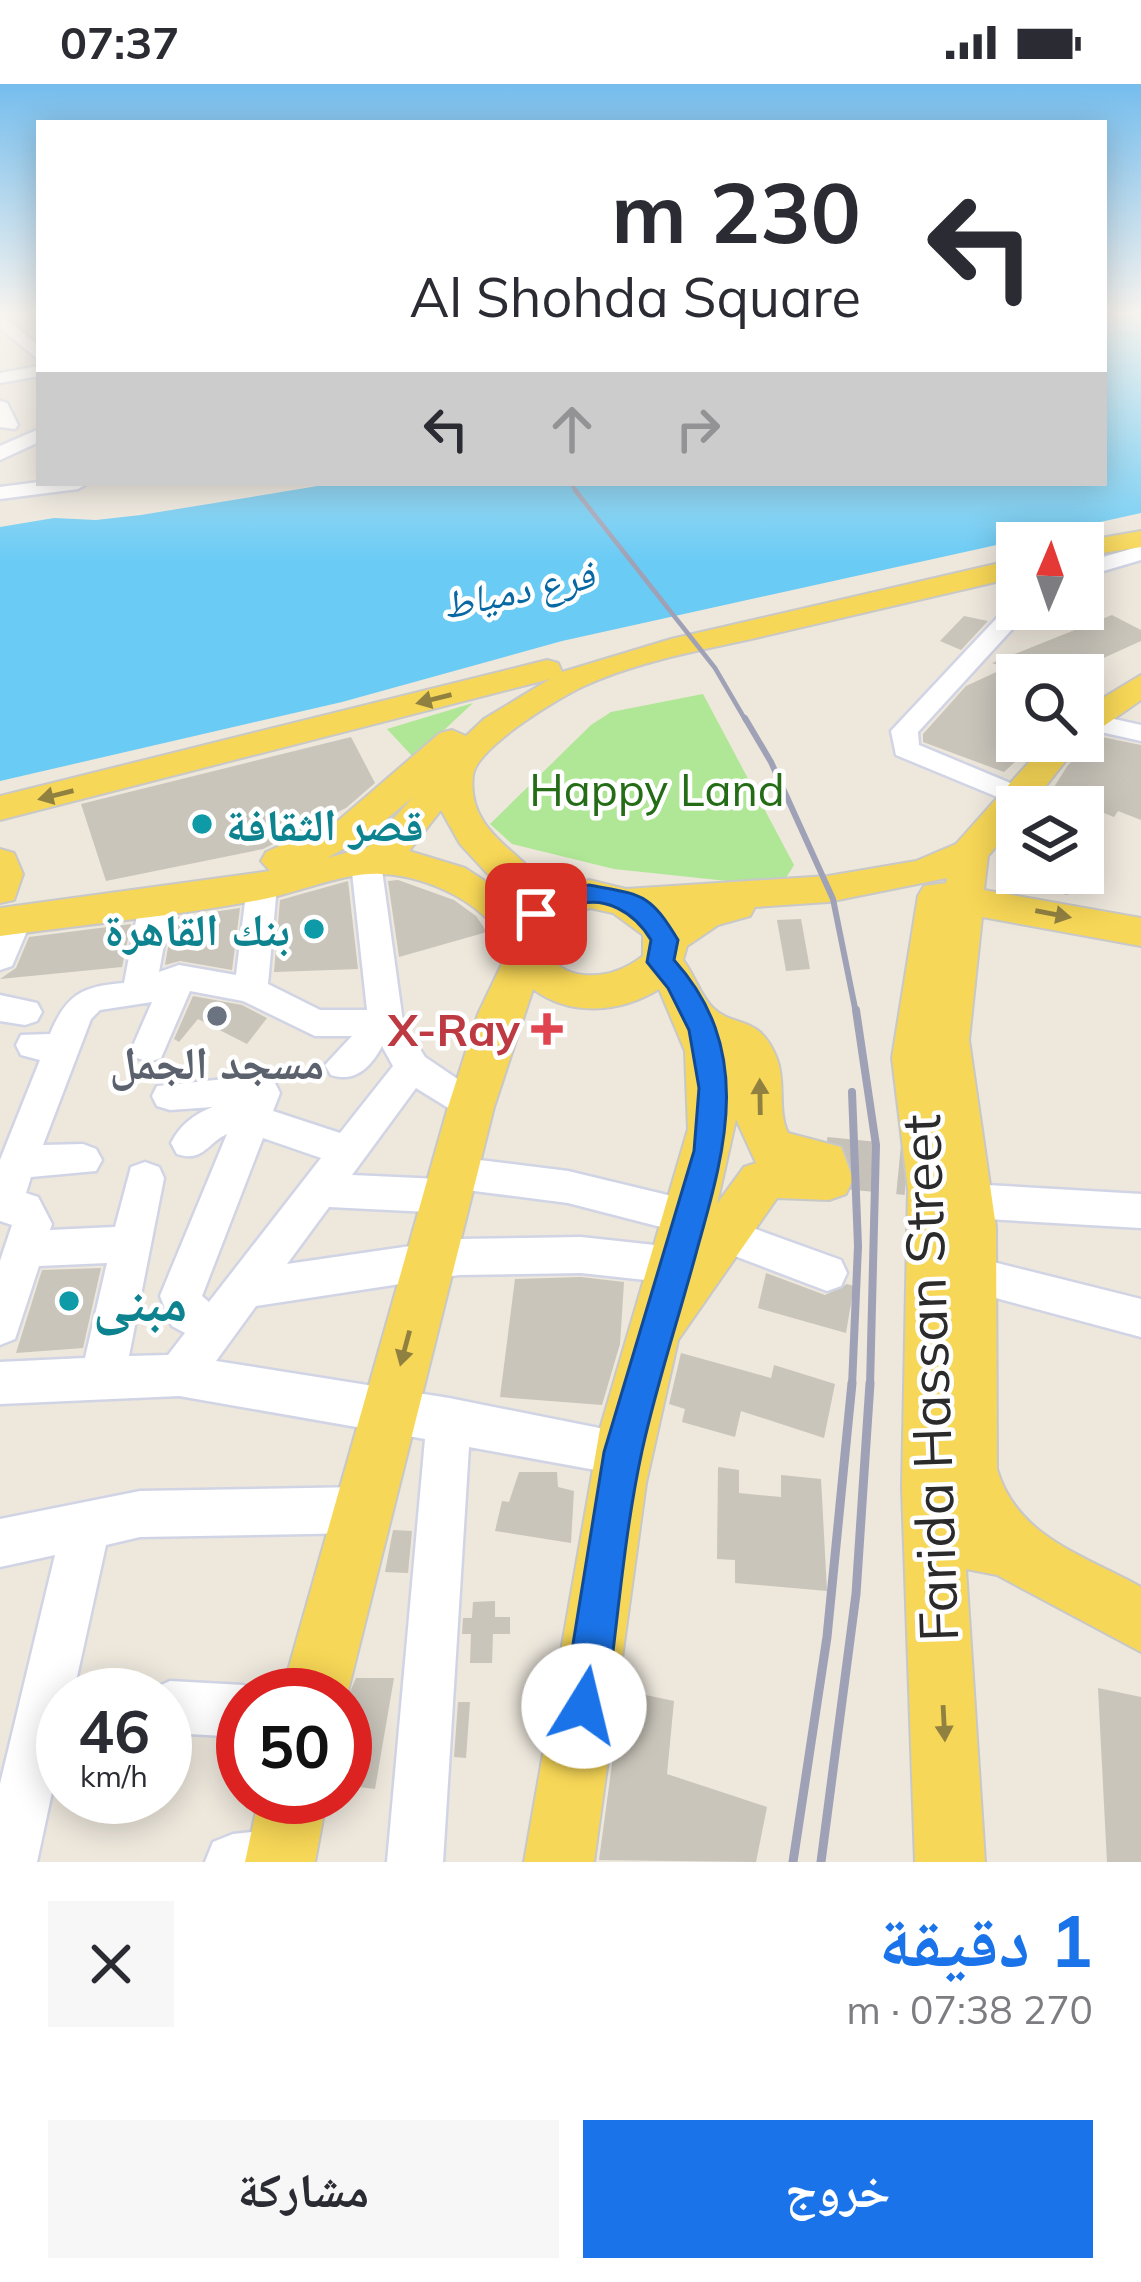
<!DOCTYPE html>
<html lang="ar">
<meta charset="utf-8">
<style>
:root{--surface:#fff;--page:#f7f7f7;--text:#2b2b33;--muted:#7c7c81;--accent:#1a73e8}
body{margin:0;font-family:Mulish,"Noto Naskh Arabic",sans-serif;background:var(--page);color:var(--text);direction:rtl;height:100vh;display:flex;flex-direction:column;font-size:45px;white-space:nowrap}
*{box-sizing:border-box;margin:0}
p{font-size:39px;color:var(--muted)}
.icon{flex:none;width:66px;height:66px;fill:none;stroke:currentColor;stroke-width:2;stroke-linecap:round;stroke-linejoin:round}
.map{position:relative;height:1778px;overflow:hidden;direction:ltr}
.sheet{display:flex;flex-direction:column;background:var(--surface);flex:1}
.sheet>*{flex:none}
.banner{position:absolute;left:36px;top:36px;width:1071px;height:366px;border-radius:0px;box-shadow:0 6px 30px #0003;direction:rtl;background:#fff;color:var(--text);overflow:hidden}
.needle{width:78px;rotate:2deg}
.tools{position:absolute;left:996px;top:438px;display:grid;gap:24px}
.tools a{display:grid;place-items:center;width:108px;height:108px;border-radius:0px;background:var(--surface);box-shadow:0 6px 30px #0003;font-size:60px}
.speed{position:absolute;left:36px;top:1584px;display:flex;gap:24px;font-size:60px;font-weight:700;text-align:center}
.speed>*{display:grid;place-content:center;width:156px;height:156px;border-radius:50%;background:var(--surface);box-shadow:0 6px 30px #0003;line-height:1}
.speed small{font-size:30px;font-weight:400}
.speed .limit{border:18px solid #d22;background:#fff;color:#111}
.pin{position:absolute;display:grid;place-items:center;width:102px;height:102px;color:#fff;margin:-51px;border-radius:24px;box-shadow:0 6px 18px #0006}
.me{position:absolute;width:132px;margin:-66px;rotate:9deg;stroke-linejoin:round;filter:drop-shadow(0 0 9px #0008)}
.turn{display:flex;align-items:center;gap:42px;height:252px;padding:0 48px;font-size:54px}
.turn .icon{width:156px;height:156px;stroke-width:2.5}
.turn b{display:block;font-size:84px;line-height:102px}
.lanes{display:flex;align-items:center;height:114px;padding:0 48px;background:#0003;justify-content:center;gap:60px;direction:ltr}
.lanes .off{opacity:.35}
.round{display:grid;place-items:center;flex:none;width:126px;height:126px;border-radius:0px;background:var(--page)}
.summary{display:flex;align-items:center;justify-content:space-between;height:204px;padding:0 48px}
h1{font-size:72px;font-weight:700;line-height:90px;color:var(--accent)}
.cta{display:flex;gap:24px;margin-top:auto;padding:24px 48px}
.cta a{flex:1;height:138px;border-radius:0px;background:var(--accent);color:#fff;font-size:48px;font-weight:700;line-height:138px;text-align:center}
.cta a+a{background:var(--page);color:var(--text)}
.status{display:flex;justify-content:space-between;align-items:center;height:84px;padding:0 60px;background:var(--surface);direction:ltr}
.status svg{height:33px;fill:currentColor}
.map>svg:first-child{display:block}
.green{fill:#afe796}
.water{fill:#6acbf5}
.building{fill:#c9c5bb}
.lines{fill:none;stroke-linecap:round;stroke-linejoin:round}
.major-tunnel{stroke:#c6c1b9;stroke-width:50;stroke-dasharray:50 24;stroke-linecap:butt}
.minor-casing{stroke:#d1d4e4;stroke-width:5}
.major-casing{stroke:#c8c8c8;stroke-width:4}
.minor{fill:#fff;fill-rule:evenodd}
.major{fill:#f7d757;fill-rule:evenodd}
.rail-far4{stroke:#9fa1b6;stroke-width:3}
.rail-far3{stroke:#9fa1b6;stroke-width:4.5}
.rail-far2{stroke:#9fa1b6;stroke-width:6}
.rail-far1{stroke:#9fa1b6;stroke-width:8}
.rail{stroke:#9fa1b6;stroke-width:9}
.oneway{fill:#918141}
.route{fill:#1a73e8;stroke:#114b97;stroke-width:3}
.culture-dot{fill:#0f9aa8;stroke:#fff;stroke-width:4.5}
.worship-dot{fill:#6b7280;stroke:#fff;stroke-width:4.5}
.health-dot{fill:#e0444e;stroke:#fff;stroke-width:4.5}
.labels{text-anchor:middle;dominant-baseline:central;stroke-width:9;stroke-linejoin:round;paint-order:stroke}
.far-water-label{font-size:39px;font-style:italic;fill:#0768a3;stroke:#fff}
.park-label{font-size:45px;fill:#256c17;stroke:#fff}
.culture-label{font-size:45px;font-weight:bold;fill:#0d838f;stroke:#fff;text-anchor:start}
.health-label{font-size:45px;font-weight:bold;fill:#be3a42;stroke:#fff;text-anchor:end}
.worship-label{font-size:45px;font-weight:bold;fill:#5b616d;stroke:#fff}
.near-culture-label{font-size:54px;font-weight:bold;fill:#0d838f;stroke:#fff;text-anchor:start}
.near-street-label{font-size:54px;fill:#2b2b2b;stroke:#fff}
</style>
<div class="status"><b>07:37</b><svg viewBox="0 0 49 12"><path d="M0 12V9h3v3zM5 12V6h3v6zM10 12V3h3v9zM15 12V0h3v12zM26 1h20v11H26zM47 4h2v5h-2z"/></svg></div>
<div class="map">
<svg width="1141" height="1778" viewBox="0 0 1141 1778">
<rect width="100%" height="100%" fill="#ede7dc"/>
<g class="green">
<path d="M703,610L794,781L786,794L737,798L614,785L512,760L490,740L591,641L611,628Z"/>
<path d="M473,619L414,674L387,645Z"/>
</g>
<path class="water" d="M1104,229H1141V429L562,557L342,618L0,697V443L54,434L96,436L141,431L336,399H1104Z"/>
<g class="building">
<path d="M1112,531L1141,546V557L1066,591L1017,589V657H1038L1004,688L923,658V650L966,602L1005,584L992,579Z"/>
<path d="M964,532L988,537L961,566L940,557Z"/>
<path d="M1097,652L1141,661V736L1118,727L1114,733L1104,729L1083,756V723H1057L1063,717L1049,711L1068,681Z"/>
<path d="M351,653L375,699L346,724L263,765L106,797L81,720Z"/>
<path d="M998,789H1067L1068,811L997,798Z"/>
<path d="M398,796L454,816L476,832L487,848L399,873L388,797Z"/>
<path d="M348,797L358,885L274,888L280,816Z"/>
<path d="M240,824L232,886L180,877L165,881L173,834Z"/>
<path d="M801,835L810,885L786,887L777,836Z"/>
<path d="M131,840L122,883L0,895L16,884L29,853Z"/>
<path d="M193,912L242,921L267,934L247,960L198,935L179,958L174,955Z"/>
<path d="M101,1184L83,1264L16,1269L42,1186Z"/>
<path d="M766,1189L825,1211L847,1200L854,1202L846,1249L758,1224Z"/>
<path d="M581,1193L624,1198L620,1260L602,1321L500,1313L515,1195Z"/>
<path d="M681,1269L771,1294L774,1281L835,1300L824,1354L741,1327L735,1353L682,1338L685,1325L669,1320Z"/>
<path d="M718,1383L739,1386V1409L781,1413V1391L821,1395L827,1507L735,1499V1476L717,1475Z"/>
<path d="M519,1388H557L558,1403L574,1407L571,1459L495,1447L502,1417L509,1418Z"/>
<path d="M393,1446L412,1447L408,1489L385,1488Z"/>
<path d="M495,1517V1533H510V1550H493L492,1579H470L471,1550H462L463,1534H472L473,1518Z"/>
<path d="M356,1594H394L375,1705L350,1702L363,1633L345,1631V1619Z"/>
<path d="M1098,1604L1141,1613V1778H1107Z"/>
<path d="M622,1606L674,1617L667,1690L767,1723L756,1778L599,1776Z"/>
<path d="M458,1618H470L466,1674L454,1673Z"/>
</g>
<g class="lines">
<path class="major-tunnel" d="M825,1078L907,1086"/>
<g class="minor-casing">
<g id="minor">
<path d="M0,230L39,262V276L0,244Z"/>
<path d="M39,282V292L0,299V289Z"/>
<path d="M0,317L7,319L18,341L15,345L0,343Z"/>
<path d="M39,345V358L0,376V362Z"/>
<path d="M39,398V399H88L78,405L0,415V403Z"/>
<path d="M1141,462V476L1083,493V479Z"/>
<path d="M1017,518V525H1030L1026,530L918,648L919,661L1027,706L1031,712L1017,721L896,671L891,647L1010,520Z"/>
<path d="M1087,629L1141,641V657L1083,644V630Z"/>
<path d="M366,769L381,779L403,938L425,973L484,1013L489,1023L484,1033L471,1038L416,1004L352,1091L439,1095L436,1089L442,1078L455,1073L568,1087L688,1116L702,1121L708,1133L702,1145L688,1150L568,1119L466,1106L463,1124L449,1129L329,1123L287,1180L459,1155L581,1153L673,1163L687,1168L693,1181L687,1194L673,1199L581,1189L459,1191L256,1222L216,1277L449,1314L639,1352L646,1368L639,1384L623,1391L469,1363L443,1778H387L425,1355L179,1312L0,1320V1278L85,1274L107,1179L39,1182L15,1255L0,1261V1177L12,1141L0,1137V1076L40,976L21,971L16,961L21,951L50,950C66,911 82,902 124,899L140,816L145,808H167L172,816L159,888L179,881L236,891L247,802L262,791L277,802L268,900L320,926H367L351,779ZM190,907L243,917L315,952H352L325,981L331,991C355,999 371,983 382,962L393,982L340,1049L273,1027L280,1009L275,999L254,992L157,1002L152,1012L157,1022L170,1026L213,1023C194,1030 180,1041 171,1059L177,1070C203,1079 207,1059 227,1050L160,1212L172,1242L185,1249L168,1271L129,1272L164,1094L159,1083L145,1078L131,1083L115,1143L50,1146L52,1140L38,1113L26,1109L31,1093L96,1087L102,1076L96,1065L83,1060L43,1061L91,935L100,926L152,918L132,964L137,974L149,978L161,974ZM263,1054L321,1074L209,1218L202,1212Z"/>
<path d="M16,824L27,827L32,835L12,882L0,886V835L5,827Z"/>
<path d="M0,911L37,919L42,928L37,937L25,941L0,937Z"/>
<path d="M969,1100L1141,1110V1144L969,1134L955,1129L950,1117L955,1105Z"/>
<path d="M725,1134L841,1176L847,1189L841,1202L827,1207L711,1163L705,1151L711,1139Z"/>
<path d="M969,1172L1141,1215V1253L955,1203L949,1190L955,1177Z"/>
<path d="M362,1403L379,1409L385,1426L379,1443L362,1449L140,1453L106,1461L73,1611H63V1657L37,1778H0V1700L55,1471L0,1483V1435L140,1407Z"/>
<path d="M170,1597L243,1601L262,1611H243V1653L170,1649L165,1647V1611H149L152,1605Z"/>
<path d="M281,1745L301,1753L307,1778H205L213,1758L233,1750Z"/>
</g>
</g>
<g class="major-casing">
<g id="major">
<path d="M1141,447V463L1083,472V459H1072Z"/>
<path d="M1017,475V493C931,513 845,533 760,553C702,566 638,577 584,602C558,614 477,663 473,691C465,756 539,772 544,810L589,796L626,805L828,792L916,777L956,760L1048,657L1083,655L1029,723H1017V737L988,772L984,806L1141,834V862L982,833L969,956L996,1143L997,1385C1017,1453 1083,1471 1141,1503V1568L997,1491L966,1485L985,1778H915L902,1404L908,1106L892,974L918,812L924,802L946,799L947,794L828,818L755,823L750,832L718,841L687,862L683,876C694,890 701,913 713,924C735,945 759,929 777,975C786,999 777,1026 788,1049L841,1063L853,1095L846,1110L829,1116L777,1114L678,1256L646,1399L594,1778H524L600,1345L688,1045L685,967L659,905C620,929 570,933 533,905L494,1023L347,1611L345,1615V1611H281L448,1023L478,930L508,867C492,821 427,791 381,790C344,788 301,808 264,815C177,832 88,840 0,852V824L270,787L261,777L266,768L339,736L440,649L452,646L466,652L484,635L550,595L0,736V712L547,576L558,579L562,588L671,555ZM413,713L368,763L327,774L365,753ZM441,726L460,760L509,813L465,784L409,767ZM590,824L613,829L643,851V872C573,926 499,853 590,824ZM736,1035L756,1079L744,1083L717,1120Z"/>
<path d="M1141,591V616L1095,648L1083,651V626Z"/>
<path d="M0,765L14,769L23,790L14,816L0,819Z"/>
<path d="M259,1713H327L315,1778H245Z"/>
</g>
</g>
<use href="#minor" class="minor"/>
<use href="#major" class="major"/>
<path class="rail-far4" d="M570,399L578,409"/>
<path class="rail-far3" d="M575,406L715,584L746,637"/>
<path class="rail-far2" d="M745,634L771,678L833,815L856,929"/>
<g class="rail-far1">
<path d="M856,926L876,1061L870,1302"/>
<path d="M852,1302L858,1162L852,1008"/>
</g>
<g class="rail">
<path d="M793,1778L827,1553L852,1299"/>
<path d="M821,1778L856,1510L870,1299"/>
</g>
</g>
<defs><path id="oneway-solid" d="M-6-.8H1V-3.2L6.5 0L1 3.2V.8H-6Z" transform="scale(3)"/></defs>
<g class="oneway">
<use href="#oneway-solid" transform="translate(434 615) rotate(166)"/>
<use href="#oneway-solid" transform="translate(56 711) rotate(166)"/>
<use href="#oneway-solid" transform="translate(1053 830) rotate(11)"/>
<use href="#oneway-solid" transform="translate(760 1013) rotate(-91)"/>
<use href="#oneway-solid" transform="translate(405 1264) rotate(105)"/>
<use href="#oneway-solid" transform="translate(944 1639) rotate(87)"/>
</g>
<linearGradient id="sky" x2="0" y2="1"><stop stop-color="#75bded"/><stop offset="0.48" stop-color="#f7f4ef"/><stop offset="1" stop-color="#f7f4ef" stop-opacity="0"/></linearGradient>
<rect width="1141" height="478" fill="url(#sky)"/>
<path class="route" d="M589,801C642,811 649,808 678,856L674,876C753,964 727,1060 698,1162C680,1230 657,1298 642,1367C624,1450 618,1537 606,1622L600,1637L584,1643L569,1637L563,1622L604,1368L694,1067L699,1004L689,946L668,904L647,878L651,856C635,829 604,809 571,823C559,828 549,836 536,840L523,830L558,807Z"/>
<g class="culture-dot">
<circle cx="202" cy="740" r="12"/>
<circle cx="314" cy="845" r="12"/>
<circle cx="69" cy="1217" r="12"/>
</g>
<circle class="worship-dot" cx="217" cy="932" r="12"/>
<path class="health-dot" d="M541 927h12v12h12v12h-12v12h-12v-12h-12v-12h12z"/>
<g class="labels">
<g class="far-water-label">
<text transform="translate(518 505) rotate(-12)">فرع دمياط</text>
</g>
<g class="park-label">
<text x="657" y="705">Happy Land</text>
</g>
<g class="culture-label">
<text x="226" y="740">قصر الثقافة</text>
<text x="290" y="845" text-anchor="end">بنك القاهرة</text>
</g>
<g class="health-label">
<text x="520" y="945">X-Ray</text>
</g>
<g class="worship-label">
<text x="217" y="978">مسجد الجمل</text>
</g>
<g class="near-culture-label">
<text x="93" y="1217">مبنى</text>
</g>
<g class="near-street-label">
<text transform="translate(929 1294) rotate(-92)">Farida Hassan Street</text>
</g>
</g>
</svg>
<div class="tools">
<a><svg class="needle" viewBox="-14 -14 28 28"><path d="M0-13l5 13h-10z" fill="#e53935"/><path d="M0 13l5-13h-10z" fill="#7c7c81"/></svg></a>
<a><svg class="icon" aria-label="search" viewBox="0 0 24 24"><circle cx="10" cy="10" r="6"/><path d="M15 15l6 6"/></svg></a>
<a><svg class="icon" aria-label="layers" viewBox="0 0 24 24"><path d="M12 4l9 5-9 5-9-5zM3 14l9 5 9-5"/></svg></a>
</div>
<div class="speed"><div>46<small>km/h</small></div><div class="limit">50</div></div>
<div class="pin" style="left:536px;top:830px;background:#d93025"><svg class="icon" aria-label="arrive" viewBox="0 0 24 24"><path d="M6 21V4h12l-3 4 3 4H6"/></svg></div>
<svg class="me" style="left:584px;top:1622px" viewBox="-20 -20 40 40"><circle r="19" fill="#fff"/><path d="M0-13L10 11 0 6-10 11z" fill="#1a73e8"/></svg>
<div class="banner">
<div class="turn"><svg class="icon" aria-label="left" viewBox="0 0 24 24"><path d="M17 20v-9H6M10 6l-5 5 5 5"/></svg><div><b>230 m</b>Al Shohda Square</div></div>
<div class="lanes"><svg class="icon" aria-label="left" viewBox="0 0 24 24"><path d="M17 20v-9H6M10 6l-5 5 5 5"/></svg><svg class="icon off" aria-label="ahead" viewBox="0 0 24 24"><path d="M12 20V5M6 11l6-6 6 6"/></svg><svg class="icon off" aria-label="right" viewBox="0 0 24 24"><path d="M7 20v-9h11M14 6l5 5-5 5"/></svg></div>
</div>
</div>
<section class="sheet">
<div class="summary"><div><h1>1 دقيقة</h1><p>270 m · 07:38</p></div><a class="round"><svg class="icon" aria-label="close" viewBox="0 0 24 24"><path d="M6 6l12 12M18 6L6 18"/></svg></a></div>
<div class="cta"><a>خروج</a><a>مشاركة</a></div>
</section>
